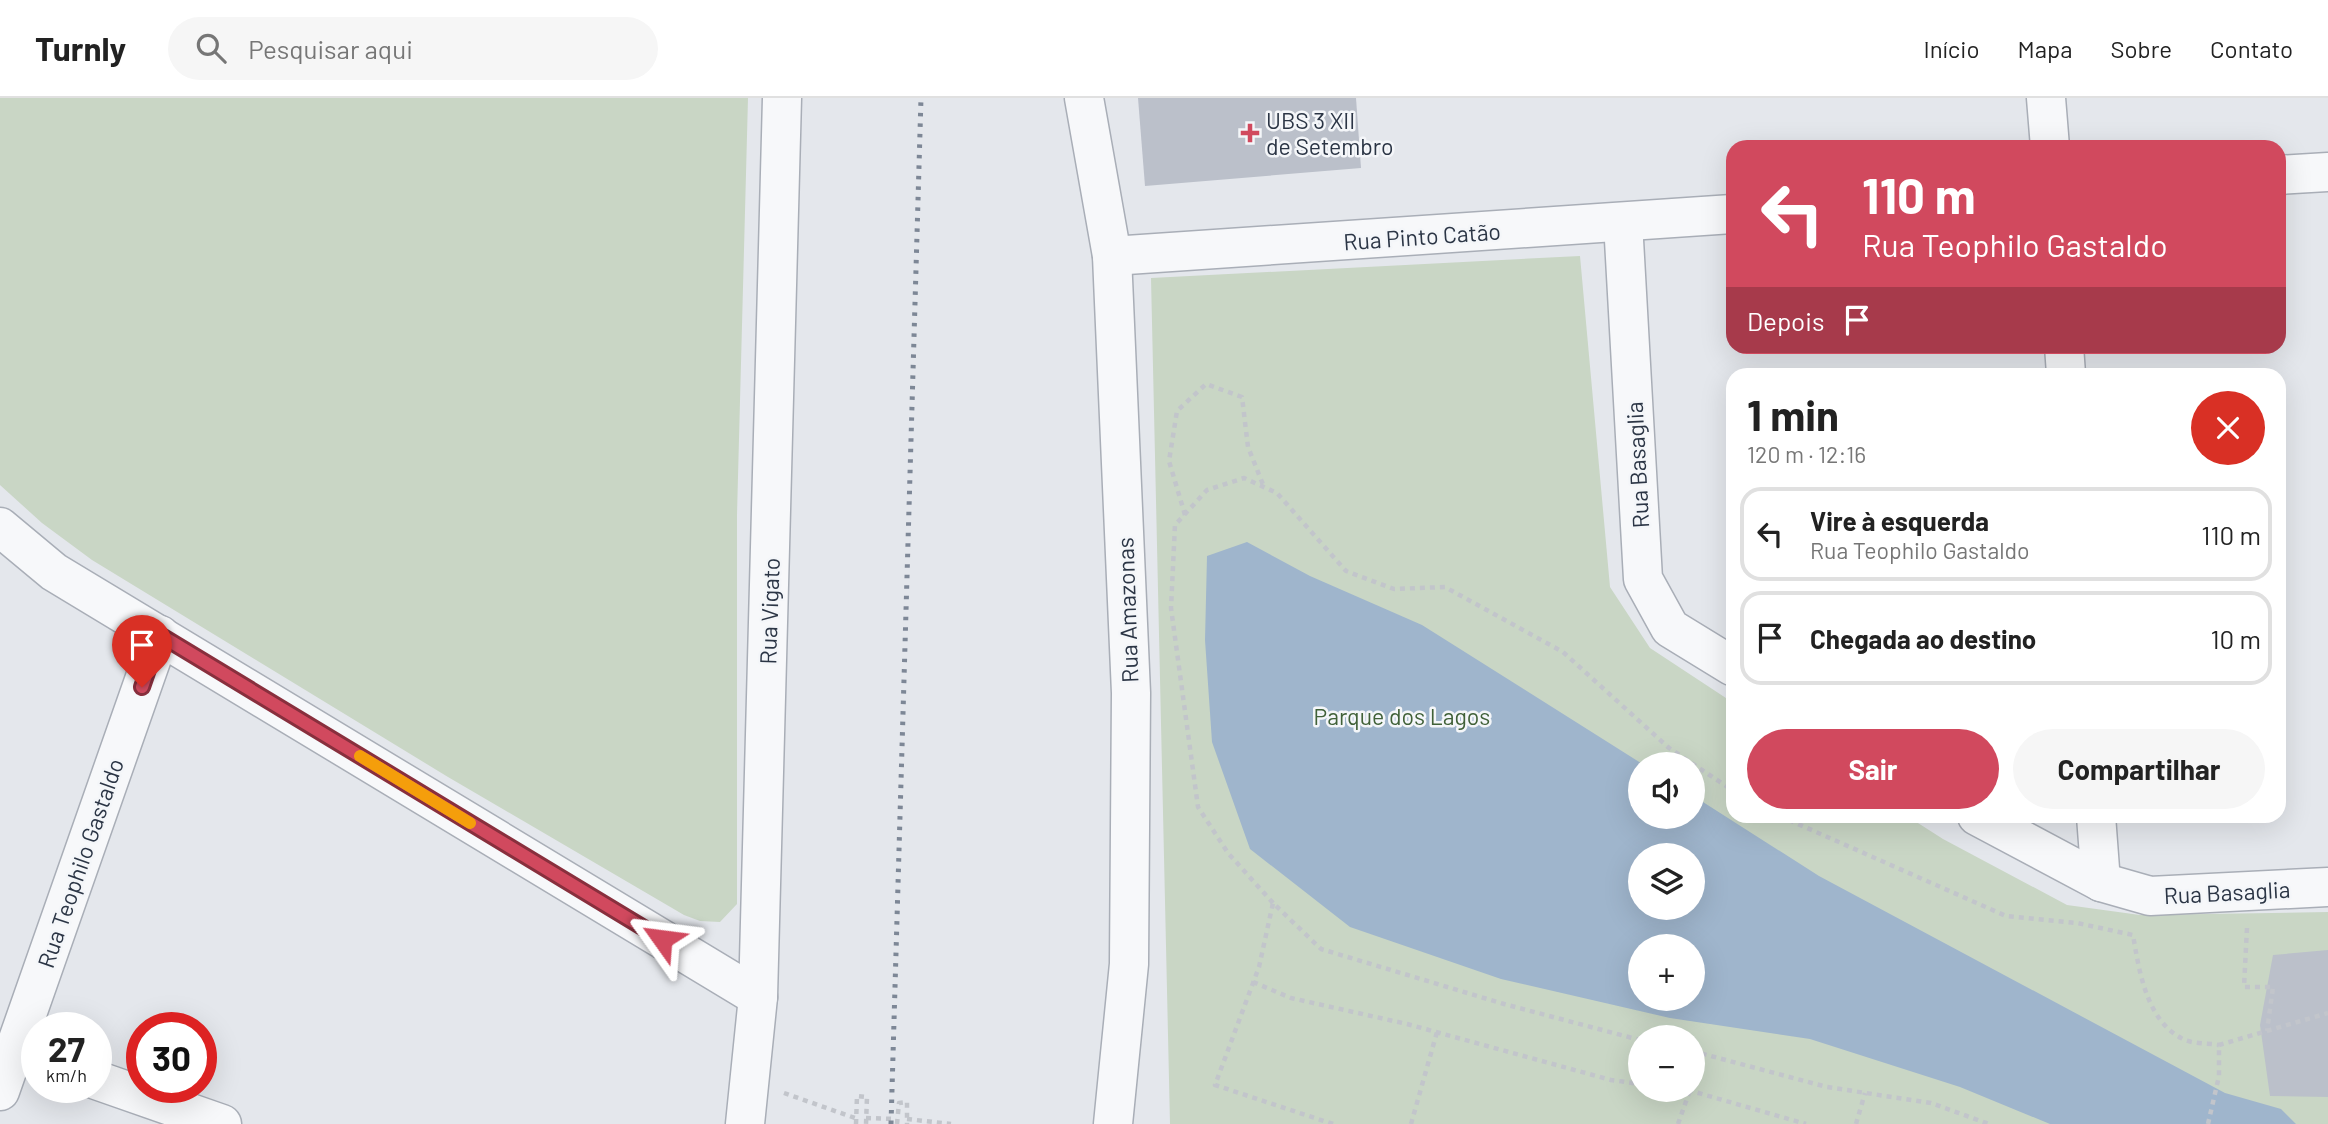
<!DOCTYPE html>
<html lang="pt">
<meta charset="utf-8">
<style>
:root{--surface:#fff;--page:#f6f6f6;--text:#222;--muted:#767676;--line:#e0e0e0;--accent:#d1495e}
body{margin:0;font-family:Barlow,sans-serif;background:var(--page);color:var(--text);height:100vh;display:flex;flex-direction:column;font-size:26px;white-space:nowrap}
*{box-sizing:border-box;margin:0}
p{font-size:23px;color:var(--muted)}
.icon{flex:none;width:38px;height:38px;fill:none;stroke:currentColor;stroke-width:2;stroke-linecap:round;stroke-linejoin:round}
.map{position:relative;flex:1;overflow:hidden}
.drawer{position:absolute;left:1726px;top:270px;width:560px;height:455px;display:flex;flex-direction:column;background:var(--surface);border-radius:21px;box-shadow:0 7px 28px #0002}
.drawer>*{flex:none}
.hud{position:absolute;left:1726px;top:42px;width:560px;height:214px;border-radius:21px;box-shadow:0 7px 28px #0002;background:#d1495e;color:#fff;overflow:hidden}
.controls{position:absolute;left:1628px;top:654px;display:grid;gap:14px}
.controls a{display:grid;place-items:center;width:77px;height:77px;border-radius:50%;background:var(--surface);box-shadow:0 7px 28px #0002;font-size:35px}
.speed{position:absolute;left:21px;top:914px;display:flex;gap:14px;font-size:35px;font-weight:700;text-align:center}
.speed>*{display:grid;place-content:center;width:91px;height:91px;border-radius:50%;background:var(--surface);box-shadow:0 7px 28px #0002;line-height:1}
.speed small{font-size:18px;font-weight:400}
.speed .limit{border:10px solid #d22;background:#fff;color:#111}
.pin{position:absolute;display:grid;place-items:center;width:60px;height:60px;color:#fff;margin:-72px -30px;border-radius:50% 50% 50% 0;rotate:-45deg;box-shadow:0 0 7px #0007}
.pin .icon{rotate:45deg}
.me{position:absolute;width:77px;margin:-38px;rotate:301deg;stroke-linejoin:round;filter:drop-shadow(0 0 5px #0008)}
.turn{display:flex;align-items:center;gap:24px;height:147px;padding:0 21px;font-size:32px}
.turn .icon{width:91px;height:91px;stroke-width:2.5}
.turn b{display:block;font-size:49px;line-height:60px}
.then{display:flex;align-items:center;height:66px;padding:0 21px;background:#0003;gap:14px;font-size:26px}
.round{display:grid;place-items:center;flex:none;width:74px;height:74px;border-radius:37px;background:var(--page)}
.overview{display:flex;align-items:center;justify-content:space-between;height:119px;padding:0 21px}
h1{font-size:42px;font-weight:700;line-height:52px}
.button{display:flex;gap:14px;margin-top:auto;padding:14px 21px}
.button a{flex:1;height:80px;border-radius:42px;background:var(--accent);color:#fff;font-size:28px;font-weight:700;line-height:80px;text-align:center}
.button a+a{background:var(--page);color:var(--text)}
ul{padding:0;list-style:none}
li{display:flex;align-items:center;gap:21px;height:94px;margin:0 14px 10px;padding:0 7px;border:4px solid var(--line);border-radius:21px}
li div{flex:1}
li b{display:block;font-size:26px}
li em{font-style:normal}
header{display:flex;align-items:center;gap:42px;box-sizing:border-box;height:98px;padding:0 35px;background:var(--surface);border-bottom:2px solid var(--line)}
header strong{font-size:33px}
nav{display:flex;gap:38px;margin-inline-start:auto;font-size:24px}
.search{width:490px;height:63px;background:var(--page);display:flex;align-items:center;gap:18px;box-sizing:border-box;padding:0 24px;border-radius:38px;color:var(--muted);font-size:26px}
.map>svg:first-child{display:block}
.green{fill:#c9d6c5;fill-rule:evenodd}
.water{fill:#9fb5cc;fill-rule:evenodd}
.building{fill:#bbc0ca}
.lines{fill:none;stroke-linecap:round;stroke-linejoin:round}
.minor-casing{stroke:#a9aeb7;stroke-width:41}
.tertiary-casing{stroke:#a9aeb7;stroke-width:41}
.path{stroke:#c2c5cb;stroke-width:4.5;stroke-dasharray:5 5;stroke-linecap:butt}
.minor{stroke:#f7f8fa;stroke-width:38}
.tertiary{stroke:#f7f8fa;stroke-width:38}
.rail{stroke:#7d8796;stroke-width:5;stroke-dasharray:3.5 7;stroke-linecap:butt}
.route-casing{stroke:#882f3d;stroke-width:18}
.route{stroke:#d1495e;stroke-width:12}
.slow{stroke:#f59e0b;stroke-width:12}
.poi-dot{fill:#d1495e;stroke:#f4f6f9;stroke-width:2.5}
.labels{text-anchor:middle;dominant-baseline:central;stroke-width:5;stroke-linejoin:round;paint-order:stroke}
.poi-label{font-size:23px;fill:#2b3545;stroke:#f4f6f9;text-anchor:start}
.street-label{font-size:23px;fill:#2b3545;stroke:#f4f6f9}
.park-label{font-size:23px;fill:#406138;stroke:#f4f6f9}
</style>
<header>
<strong>Turnly</strong>
<div class="search"><svg class="icon" aria-label="search" viewBox="0 0 24 24"><circle cx="10" cy="10" r="6"/><path d="M15 15l6 6"/></svg>Pesquisar aqui</div>
<nav><a>Início</a><a>Mapa</a><a>Sobre</a><a>Contato</a></nav>
</header>
<div class="map">
<svg width="2328" height="1026" viewBox="0 0 2328 1026">
<rect width="100%" height="100%" fill="#e4e7ec"/>
<g class="green">
<path d="M0,0H748L737,417V806L720,824L700,823L684,817L448,679L92,462L42,425L0,387Z"/>
<path d="M1580,158L1610,489L1650,550L1732,604V718H1907L1943,741L2067,807L2140,817L2328,814V1026H1170L1151,180ZM1640,667H1692V719H1640ZM1640,758H1692V810H1640ZM1640,849H1692V901H1640ZM1640,940H1692V992H1640Z"/>
</g>
<path class="water" d="M1247,444L1310,478L1422,527L1644,667H1640V719H1692V697L1819,778L2225,995L2281,1011L2296,1026H2050L1960,989L1810,941L1670,920L1501,881L1350,829L1250,751L1212,644L1205,542L1207,458ZM1640,758H1692V810H1640ZM1640,849H1692V901H1640Z"/>
<g class="building">
<path d="M1138,0H1356L1361,70L1145,88Z"/>
<path d="M2328,852V999L2270,998L2260,927L2273,857Z"/>
</g>
<g class="lines">
<g class="minor-casing">
<g id="minor">
<path d="M2046,0L2050,49"/>
<path d="M2278,77L2328,74"/>
<path d="M1623,124L1643,481L1670,530L1732,568"/>
<path d="M1112,158L1732,116"/>
<path d="M2064,248L2066,276"/>
<path d="M0,429L54,474L758,899"/>
<path d="M1977,718L2101,784L2150,798L2328,789"/>
<path d="M2096,718L2101,784"/>
<path d="M96,982L222,1026"/>
<path d="M0,993L160,537"/>
</g>
</g>
<g class="tertiary-casing">
<g id="tertiary">
<path d="M1084,0L1112,158L1131,595L1129,866L1113,1026"/>
<path d="M745,1026L758,899L782,0"/>
</g>
</g>
<g class="path">
<path d="M1185,417L1169,363L1177,313L1206,286L1242,299L1248,349L1264,389"/>
<path d="M1780,718L2006,818L2077,825L2133,837C2139,872 2146,921 2181,940C2190,946 2208,945 2219,947"/>
<path d="M1273,805L1228,755L1198,709L1171,510L1175,427L1207,392L1244,380L1277,395L1346,473L1394,491L1445,489L1563,554L1669,650L1732,692"/>
<path d="M2247,830L2244,889H2273L2267,933"/>
<path d="M1253,884L1291,900L1407,926L1611,982L1640,986"/>
<path d="M1692,953L1827,989L1931,1005L1989,1026"/>
<path d="M1692,987L1700,955"/>
<path d="M1688,992L1806,1026"/>
<path d="M784,995L855,1020"/>
<path d="M866,1020L896,1021"/>
<path d="M907,1021L951,1026"/>
<path d="M856,1026L857,998L867,999L866,1026"/>
<path d="M897,1026L899,1005L907,1004V1026"/>
<path d="M1333,1026L1215,987L1259,869L1273,805L1321,851L1504,906L1640,942"/>
<path d="M1411,1026L1437,934"/>
<path d="M1678,1026L1690,992"/>
<path d="M1856,1026L1865,995"/>
<path d="M2208,1026L2219,978V947L2328,915"/>
</g>
<use href="#minor" class="minor"/>
<use href="#tertiary" class="tertiary"/>
<path class="rail" d="M891,1026L921,0"/>
</g>
<g class="lines">
<g class="route-casing">
<path id="route" d="M142,589L160,537L662,841"/>
</g>
<use href="#route" class="route"/>
<path class="slow" d="M360,658L470,725"/>
</g>
<path class="poi-dot" d="M1246.5 24.5h7v7h7v7h-7v7h-7v-7h-7v-7h7z"/>
<g class="labels">
<g class="poi-label">
<text x="1266" y="22">UBS 3 XII<tspan x="1266" dy="26">de Setembro</tspan></text>
</g>
<g class="street-label">
<text transform="translate(1422 138) rotate(-4)">Rua Pinto Catão</text>
<text transform="translate(1637 367) rotate(-93)">Rua Basaglia</text>
<text transform="translate(1127 512) rotate(-92)">Rua Amazonas</text>
<text transform="translate(769 513) rotate(-88)">Rua Vigato</text>
<text transform="translate(80 765) rotate(-71)">Rua Teophilo Gastaldo</text>
<text transform="translate(2227 794) rotate(-3)">Rua Basaglia</text>
</g>
<g class="park-label">
<text x="1402" y="618">Parque dos Lagos</text>
</g>
</g>
</svg>
<div class="controls">
<a><svg class="icon" aria-label="sound" viewBox="0 0 24 24"><path d="M4 9h4l5-4v14l-5-4H4zM17 9q2 3 0 6"/></svg></a>
<a><svg class="icon" aria-label="layers" viewBox="0 0 24 24"><path d="M12 4l9 5-9 5-9-5zM3 14l9 5 9-5"/></svg></a>
<a>+</a>
<a>−</a>
</div>
<div class="speed"><div>27<small>km/h</small></div><div class="limit">30</div></div>
<div class="pin" style="left:142px;top:589px;background:#d93025"><svg class="icon" aria-label="arrive" viewBox="0 0 24 24"><path d="M6 21V4h12l-3 4 3 4H6"/></svg></div>
<svg class="me" style="left:662px;top:841px" viewBox="-20 -20 40 40"><path d="M0-17L14 15 0 8-14 15z" fill="#d1495e" stroke="#fff" stroke-width="4"/></svg>
<div class="hud">
<div class="turn"><svg class="icon" aria-label="left" viewBox="0 0 24 24"><path d="M17 20v-9H6M10 6l-5 5 5 5"/></svg><div><b>110 m</b>Rua Teophilo Gastaldo</div></div>
<div class="then">Depois<svg class="icon" aria-label="arrive" viewBox="0 0 24 24"><path d="M6 21V4h12l-3 4 3 4H6"/></svg></div>
</div>
<section class="drawer">
<div class="overview"><div><h1>1 min</h1><p>120 m · 12:16</p></div><a class="round" style="background:#d93025;color:#fff"><svg class="icon" aria-label="close" viewBox="0 0 24 24"><path d="M6 6l12 12M18 6L6 18"/></svg></a></div>
<ul>
<li><svg class="icon" aria-label="left" viewBox="0 0 24 24"><path d="M17 20v-9H6M10 6l-5 5 5 5"/></svg><div><b>Vire à esquerda</b><p>Rua Teophilo Gastaldo</p></div><em>110 m</em></li>
<li><svg class="icon" aria-label="arrive" viewBox="0 0 24 24"><path d="M6 21V4h12l-3 4 3 4H6"/></svg><div><b>Chegada ao destino</b></div><em>10 m</em></li>
</ul>
<div class="button"><a>Sair</a><a>Compartilhar</a></div>
</section>
</div>
